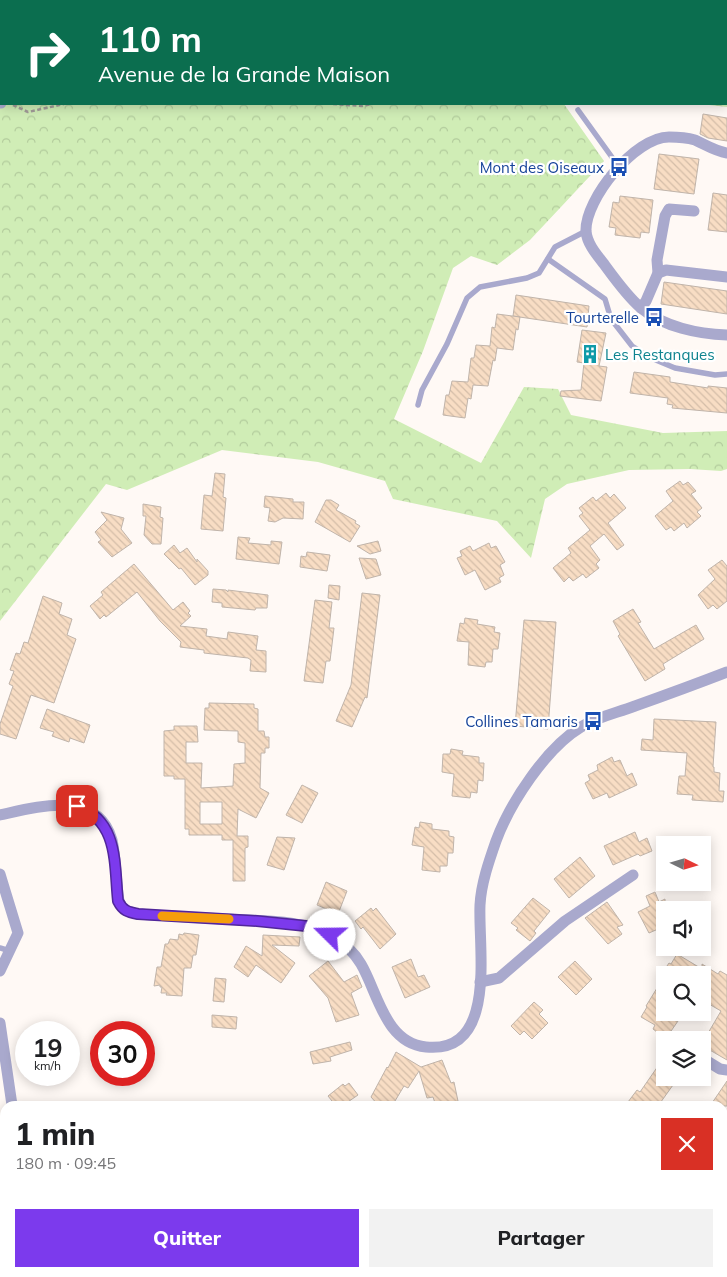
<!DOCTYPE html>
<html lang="fr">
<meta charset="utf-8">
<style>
:root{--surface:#fff;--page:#f2f2f2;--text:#202124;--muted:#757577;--accent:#7c3aed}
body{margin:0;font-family:Mulish,sans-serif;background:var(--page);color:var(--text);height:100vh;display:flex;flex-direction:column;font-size:19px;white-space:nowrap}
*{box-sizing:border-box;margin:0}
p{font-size:16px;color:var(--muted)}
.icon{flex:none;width:28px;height:28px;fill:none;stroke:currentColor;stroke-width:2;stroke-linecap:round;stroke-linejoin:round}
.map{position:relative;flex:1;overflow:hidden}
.details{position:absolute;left:0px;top:1101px;width:728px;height:176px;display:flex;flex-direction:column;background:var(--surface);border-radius:15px 15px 0 0;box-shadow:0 2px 12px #0003}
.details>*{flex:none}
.banner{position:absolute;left:0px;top:0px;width:728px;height:105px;box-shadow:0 2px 12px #0003;background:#0b6e4f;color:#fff;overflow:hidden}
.needle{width:32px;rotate:95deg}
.tools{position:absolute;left:656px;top:836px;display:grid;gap:10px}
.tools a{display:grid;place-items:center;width:55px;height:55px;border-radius:0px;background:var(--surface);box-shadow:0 2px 12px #0003;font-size:25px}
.speed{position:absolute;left:15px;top:1021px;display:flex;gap:10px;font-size:25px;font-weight:700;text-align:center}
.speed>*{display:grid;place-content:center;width:65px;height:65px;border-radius:50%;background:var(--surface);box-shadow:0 2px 12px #0003;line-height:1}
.speed small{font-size:12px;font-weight:400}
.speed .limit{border:8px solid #d22;background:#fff;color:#111}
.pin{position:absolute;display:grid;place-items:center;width:42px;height:42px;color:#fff;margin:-21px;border-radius:10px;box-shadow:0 2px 8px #0006}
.me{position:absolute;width:55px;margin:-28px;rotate:292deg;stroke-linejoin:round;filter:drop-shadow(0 0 4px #0008)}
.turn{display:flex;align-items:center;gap:18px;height:105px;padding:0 15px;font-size:22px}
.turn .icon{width:65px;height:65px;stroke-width:2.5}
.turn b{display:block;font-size:35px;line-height:42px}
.round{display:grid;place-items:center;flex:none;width:52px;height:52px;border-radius:0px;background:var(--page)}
.headline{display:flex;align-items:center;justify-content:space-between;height:85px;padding:0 15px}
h1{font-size:30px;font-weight:800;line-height:38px}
.primary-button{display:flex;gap:10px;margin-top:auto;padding:10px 15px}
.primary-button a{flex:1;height:58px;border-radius:0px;background:var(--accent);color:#fff;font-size:20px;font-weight:800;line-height:58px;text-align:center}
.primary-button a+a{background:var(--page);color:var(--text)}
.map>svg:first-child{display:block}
.forest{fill:url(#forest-crowns)}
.building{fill:url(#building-back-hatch);stroke:#c0b4aa;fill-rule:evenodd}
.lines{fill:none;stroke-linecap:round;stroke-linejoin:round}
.path{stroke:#a19b98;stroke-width:2.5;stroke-dasharray:4 2.5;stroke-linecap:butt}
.lane{stroke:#a9a9cd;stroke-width:5.5}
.street{stroke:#a9a9cd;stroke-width:11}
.route-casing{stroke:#51269a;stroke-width:12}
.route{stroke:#7c3aed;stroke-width:9}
.slow{stroke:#f59e0b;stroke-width:9}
.labels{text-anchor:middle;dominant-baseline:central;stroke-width:4.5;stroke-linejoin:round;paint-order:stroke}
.transit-label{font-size:15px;fill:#164399;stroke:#fff;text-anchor:end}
.culture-label{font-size:15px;fill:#0d838f;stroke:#fff;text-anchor:start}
</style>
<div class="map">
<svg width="727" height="1277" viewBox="0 0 727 1277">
<defs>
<pattern id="forest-crowns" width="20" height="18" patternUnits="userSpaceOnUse" patternTransform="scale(1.25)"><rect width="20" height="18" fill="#d0edb6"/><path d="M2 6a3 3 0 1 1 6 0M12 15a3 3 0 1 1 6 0" fill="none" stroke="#b2cb9c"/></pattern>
<pattern id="building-back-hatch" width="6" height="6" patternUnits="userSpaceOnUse" patternTransform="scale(1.25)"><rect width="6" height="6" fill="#f8ddc4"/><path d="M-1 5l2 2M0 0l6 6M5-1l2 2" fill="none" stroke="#d4bda8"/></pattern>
</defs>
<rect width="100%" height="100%" fill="#fff9f5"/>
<g class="forest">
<path d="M165,0H508L165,1Z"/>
<path d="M517,0H727V107L700,104H726V1Z"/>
<path d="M0,34L1,104H564L604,161L530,240L497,265L471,256L453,268L423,351L394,419L481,463L524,387L558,389L571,415L663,433L727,431V469L721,471L690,469L629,470L567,484L545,499L531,558L497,521L393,499L385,481L318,462L222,450L127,490L106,484L0,621Z"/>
</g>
<g class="building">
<path d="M703,114L727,118V141L708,138L700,134Z"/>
<path d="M659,154L699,159L694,194L654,189Z"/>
<path d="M713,193L727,195V232L708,230Z"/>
<path d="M620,196L653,200L649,233L641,232L640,238L615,235L616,228L609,227L613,202L619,203Z"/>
<path d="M664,282L727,291V314L661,304Z"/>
<path d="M516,295L589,306L587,327L513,316Z"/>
<path d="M497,314L520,317L518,330L516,329L513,350L497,348L495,361L493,360L488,386L473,385L471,399L468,398L465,418L443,415L446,395H449L452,381L468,382L471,358H474L476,345L490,346L492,327L495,328Z"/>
<path d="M582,330L606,333L599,366L607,367L601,401L560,396L561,391L581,390L584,363L577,362Z"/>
<path d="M634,372L670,377V382L708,388V386L727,388V413L672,408L673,405L667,404L668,398L630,393Z"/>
<path d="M215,473L225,474L223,497L226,498L223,531L201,529L204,495L212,496Z"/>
<path d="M680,481L683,485L688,482L696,491L691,494L702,508L697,512L701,516L687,528L684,523L674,531L671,527L666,530L655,516L673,501L666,491Z"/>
<path d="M606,493L610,498L614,494L626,508L608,523L624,545L617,550L604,534L590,546L600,560L596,564L599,568L586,578L583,574L573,581L569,577L564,582L553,568L571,553L568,548L590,530L579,516L583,513L579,508L593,497L596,501Z"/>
<path d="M265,496L293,499V502H304L303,519L283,518L275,522L268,521L270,508L264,507Z"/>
<path d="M326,500H331L339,505L336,510L356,521L355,523L360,526L350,542L315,522Z"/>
<path d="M143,504L161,507L160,517L163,518L161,544H152L144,535L146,516H143Z"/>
<path d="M101,512L124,518L121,529L132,543L112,557L98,542L101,540L95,532L107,520Z"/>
<path d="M238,537L250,538L248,543L271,545V541L282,542L279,564L236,559Z"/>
<path d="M378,541L381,551L370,554L357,546Z"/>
<path d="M489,543L491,548L496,546L505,562L500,565L504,575L499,578L501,582L485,590L475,570L465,575L457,558L462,556L460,551L470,546L473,551Z"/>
<path d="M174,545L180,553L187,548L197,562V559L208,571V575L195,585L181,568L179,569L164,554Z"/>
<path d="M307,552L330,555L327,571L300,567L301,556L306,557Z"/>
<path d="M359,558L376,559L381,575L366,579Z"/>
<path d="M722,560L727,566V601L717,609L713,605L708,609L698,595L715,579L708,570Z"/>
<path d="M134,564L173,610L183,602L190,611L188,613L191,616L180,626L207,629L206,636L227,639L228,632L258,636L256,650L266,651V672L250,671L251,660L248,658L204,653V650L180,647L181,642L160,621L137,592L106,617L104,615L100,619L90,606L103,595L101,592Z"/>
<path d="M329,585L340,586L339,600L328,598Z"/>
<path d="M213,589L226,590L228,592V590L268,595L267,608H256L255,610L222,607V603L212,602Z"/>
<path d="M362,593L380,595L367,698L365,697L352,727L336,721L351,685Z"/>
<path d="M43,596L62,603L59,614L72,619L67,635L76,639L54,703L31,695L16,739L0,734V724L13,686L9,684L14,671L10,670L16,653L20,654L24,642L28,643Z"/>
<path d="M315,600L332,602L329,628H334L330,661H326L323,683L304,681Z"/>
<path d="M633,609L641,622L638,623L654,649L696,625L704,639L663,664L665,669L645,681L618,636L620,634L613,621Z"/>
<path d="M465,618L478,620L477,624L495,627L494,632L500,633L498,649H493L492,662H486L485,667L468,665L469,642L457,641L460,623L464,624Z"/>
<path d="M524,620L556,622L548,729L515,726Z"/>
<path d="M209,703L254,704V708L258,709V731H264L265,737H269V748H265V753H261L260,788L269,793L256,818L238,809L237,836H248V847L245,848V881H233V840H222V835H189V829H185V779H174V776H164V731L174,730V726H197L198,742H186V763H202L201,788L233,786L234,764L245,763V743L238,742V731L204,730L205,708H209ZM200,802H222V824H200Z"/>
<path d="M47,709L90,725L84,743L70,738L69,742L52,736L54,732L40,728Z"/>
<path d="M654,719L716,722L713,767H714V772L720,773L719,791H724L723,802L692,800L693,795L677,794L679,776H685L687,753L641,750L642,739L653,740Z"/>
<path d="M451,749L463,751L462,755L479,757V763H484L483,781L478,780L477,793L471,792L470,798L452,796L454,774L442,772L443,754H450Z"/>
<path d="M612,757L614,762L620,760L627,776L632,773L637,785L609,798L607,793L593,799L585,783L590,780L588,775L598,770L597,765Z"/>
<path d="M302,785L318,793L302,823L286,815Z"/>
<path d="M420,822L432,824V829L449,831V836L454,837L453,853H448L447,866H440V872L422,870L424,847L412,845L415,827L419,828Z"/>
<path d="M635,832L639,842L647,838L652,851L640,856L638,854L613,865L604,846Z"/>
<path d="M277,837L295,838L284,870L267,865Z"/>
<path d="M580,857L595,876L569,898L554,879Z"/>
<path d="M326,882L347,891L338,914L317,905Z"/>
<path d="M655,892L659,902L665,899V926L649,933L638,912L650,906L646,896Z"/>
<path d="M533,898L550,911L534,931L536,933L530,941L516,930L518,928L511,923Z"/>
<path d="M607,902L623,925L617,927L622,934L608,944L585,918Z"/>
<path d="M371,908L373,911L376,908L396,934L380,949L363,927L361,929L355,921Z"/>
<path d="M184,933L199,935L196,955H193L191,968H184L182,996L166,995L167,993H161L162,987H160V985L154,986L157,967H161L165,944H168L170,939L178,940L179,934L183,935Z"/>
<path d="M263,935L300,937L299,946L272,945L295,963L281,983L256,965L248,977L234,967L246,946L262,956Z"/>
<path d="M677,954L702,969V964L718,974L720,971L727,975V1060L708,1049L710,1044L704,1040L721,1011L702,1000V975H665V1012H673L670,1016L678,1021L669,1034L664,1032L662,1036L653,1029L655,1025L641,1017L647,1007L646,1006L665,975H661L669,963L671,964Z"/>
<path d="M411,959L418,977L424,975L430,987L405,998L392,967Z"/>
<path d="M328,961L344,982L357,975L362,987L351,993L359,1015L336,1022L328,998L309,976Z"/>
<path d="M575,961L592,979L576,995L558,977Z"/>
<path d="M215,978L226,979L224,1002L213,1001Z"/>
<path d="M534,1002L543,1010L539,1014L548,1023L532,1039L524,1031L520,1035L511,1026Z"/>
<path d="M212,1015L237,1017L236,1029L212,1027Z"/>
<path d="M350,1042L352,1050L330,1057L331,1061L313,1064L310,1052Z"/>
<path d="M396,1052L421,1067L442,1060L451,1083L454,1082L459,1106H436L433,1097L427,1098L419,1071L408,1088L404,1086L392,1106H379L371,1097L387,1067L388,1068Z"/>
<path d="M665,1056V1078H678L658,1106H625L637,1090L640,1092Z"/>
<path d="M727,1081V1106H710Z"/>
<path d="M349,1083L358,1095L342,1106H336L328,1096L343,1084L345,1086Z"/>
</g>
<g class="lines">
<g class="path">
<path d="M389,0L391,1"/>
<path d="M155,1L156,0"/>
<path d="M337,1V0"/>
<path d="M504,1V0"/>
<path d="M333,104L362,106L372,104"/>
<path d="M13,105L28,112L64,104"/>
</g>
<g class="lane">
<path d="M578,110L619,167"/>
<path d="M548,259L605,299L611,319L632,346L651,358L675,368L715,375L727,374"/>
<path d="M418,405L422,390L447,344L467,298L480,287L527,278L539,273L555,247L586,231"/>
<path d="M0,948L10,951"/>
</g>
<g class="street">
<path d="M0,10L1,12"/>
<path d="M0,103H1"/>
<path d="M727,153C715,151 706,145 695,140C688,138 676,137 669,137C635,137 585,199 586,231C587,244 597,255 604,264C615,279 627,296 641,308C664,327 698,334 727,335"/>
<path d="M658,273L666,270L727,277"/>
<path d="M641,308L646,301L658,273L657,260L665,216L669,209L694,211"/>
<path d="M0,815C36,807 98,789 112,840C116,857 116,883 119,901C123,911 129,912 138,914C168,916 198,918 227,919C260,921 303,919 332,936C344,943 354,952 361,964C378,993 385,1043 426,1047C498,1054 478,949 480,905C481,884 489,861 496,841C510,803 546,748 581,727C597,717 617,713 635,706C666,695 696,684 727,672"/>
<path d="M0,874L18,933L0,971"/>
<path d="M480,982L499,978L565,921L633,875"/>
<path d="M0,1023L12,1105"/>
<path d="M702,1058L720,1069L727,1070"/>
</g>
</g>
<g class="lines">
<g class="route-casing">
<path id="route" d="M77,806C119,821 114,864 118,901C123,911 128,912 138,914L257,921L306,926L330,935"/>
</g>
<use href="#route" class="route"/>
<path class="slow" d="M162,916L229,919"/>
</g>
<defs>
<g id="bus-bare" transform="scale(1.5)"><path d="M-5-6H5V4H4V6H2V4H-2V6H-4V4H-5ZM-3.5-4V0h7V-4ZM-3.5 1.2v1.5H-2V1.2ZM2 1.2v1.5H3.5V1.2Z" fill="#1a4fb4" stroke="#fff" stroke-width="2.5" paint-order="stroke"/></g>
<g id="building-bare" transform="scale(1.5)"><path d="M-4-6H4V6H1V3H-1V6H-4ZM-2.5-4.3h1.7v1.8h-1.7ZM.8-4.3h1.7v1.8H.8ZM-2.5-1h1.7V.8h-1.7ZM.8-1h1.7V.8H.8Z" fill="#0f9aa8" stroke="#fff" stroke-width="2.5" paint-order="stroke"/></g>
</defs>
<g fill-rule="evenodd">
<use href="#bus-bare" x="619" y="167"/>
<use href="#bus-bare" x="654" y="317"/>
<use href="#building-bare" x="590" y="354"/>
<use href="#bus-bare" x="593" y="721"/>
</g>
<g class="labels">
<g class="transit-label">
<text x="604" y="167">Mont des Oiseaux</text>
<text x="639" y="317">Tourterelle</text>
<text x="578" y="721">Collines Tamaris</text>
</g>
<g class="culture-label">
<text x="605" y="354">Les Restanques</text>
</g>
</g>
</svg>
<div class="tools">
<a><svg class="needle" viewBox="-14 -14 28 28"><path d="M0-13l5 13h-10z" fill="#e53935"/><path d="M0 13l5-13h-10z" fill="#757577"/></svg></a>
<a><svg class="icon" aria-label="sound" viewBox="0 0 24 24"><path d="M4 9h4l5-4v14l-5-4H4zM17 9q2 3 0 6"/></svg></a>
<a><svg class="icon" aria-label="search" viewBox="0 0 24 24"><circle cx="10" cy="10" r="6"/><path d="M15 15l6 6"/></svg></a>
<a><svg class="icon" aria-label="layers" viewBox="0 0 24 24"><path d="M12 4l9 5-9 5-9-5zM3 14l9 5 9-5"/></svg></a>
</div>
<div class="speed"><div>19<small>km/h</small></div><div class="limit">30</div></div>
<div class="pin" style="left:77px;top:806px;background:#d93025"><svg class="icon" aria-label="arrive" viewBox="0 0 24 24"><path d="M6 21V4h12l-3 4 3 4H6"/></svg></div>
<svg class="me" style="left:330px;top:935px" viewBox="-20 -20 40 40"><circle r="19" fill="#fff"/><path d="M0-13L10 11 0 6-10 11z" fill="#7c3aed"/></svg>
<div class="banner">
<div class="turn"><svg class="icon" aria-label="right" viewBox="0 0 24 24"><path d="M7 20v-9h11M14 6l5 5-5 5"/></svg><div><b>110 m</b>Avenue de la Grande Maison</div></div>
</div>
<section class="details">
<div class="headline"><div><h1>1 min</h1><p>180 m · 09:45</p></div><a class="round" style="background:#d93025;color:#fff"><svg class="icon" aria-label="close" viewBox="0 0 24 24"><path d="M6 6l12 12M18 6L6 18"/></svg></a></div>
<div class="primary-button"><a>Quitter</a><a>Partager</a></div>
</section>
</div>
